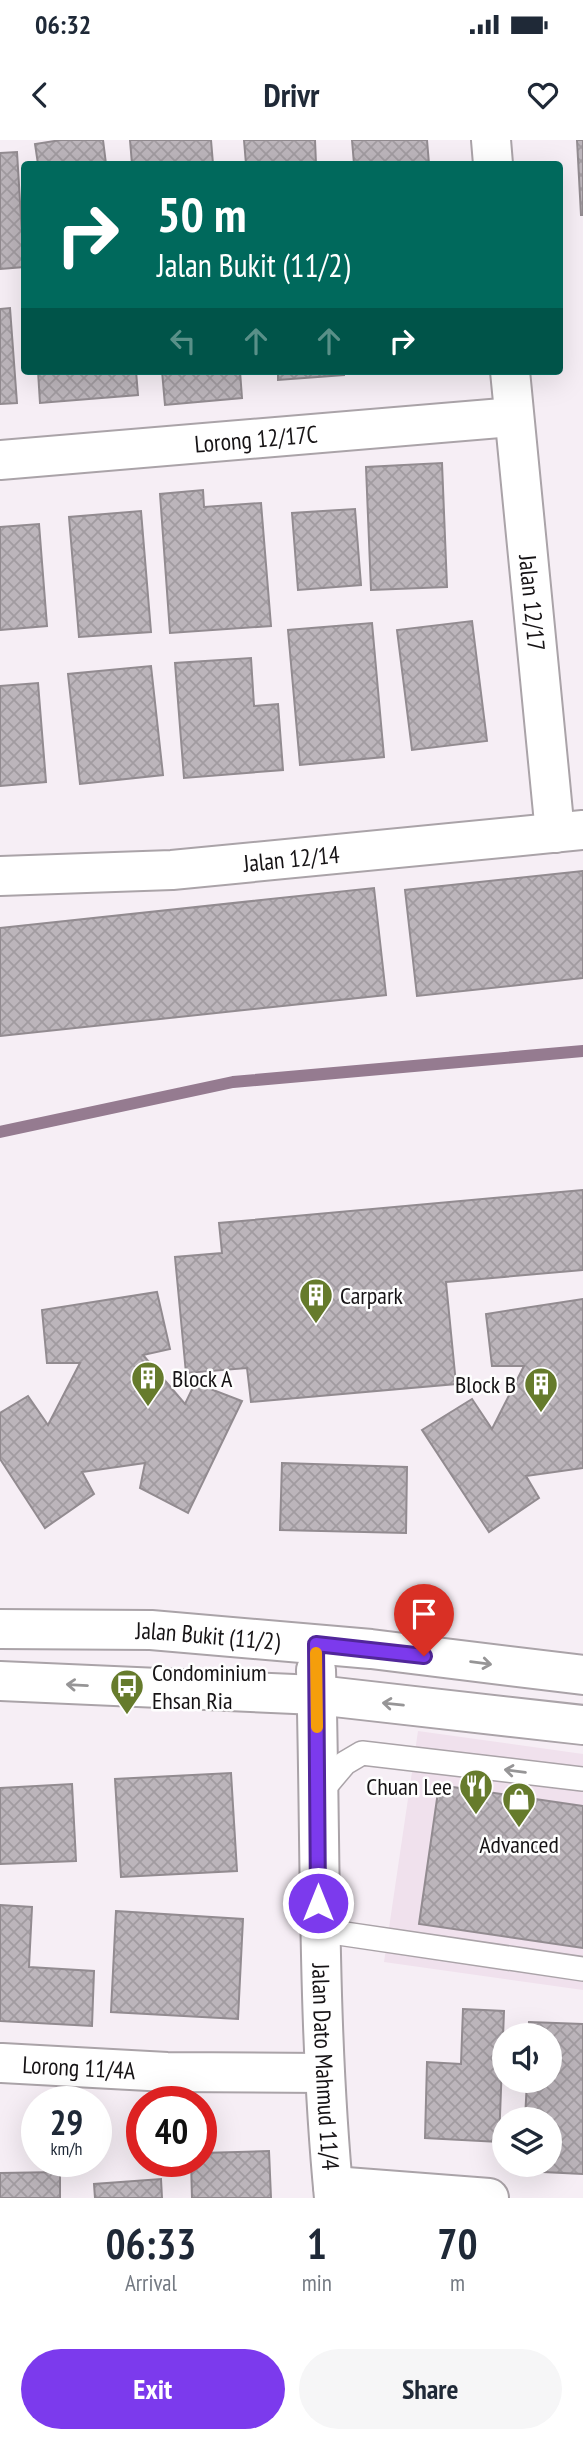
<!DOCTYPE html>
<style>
:root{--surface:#fff;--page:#f6f6f7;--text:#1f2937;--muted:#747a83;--accent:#7c3aed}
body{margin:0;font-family:"PT Sans Narrow",sans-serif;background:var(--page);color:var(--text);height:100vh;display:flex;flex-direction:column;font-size:26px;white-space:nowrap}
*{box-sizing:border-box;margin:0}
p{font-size:23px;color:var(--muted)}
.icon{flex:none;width:38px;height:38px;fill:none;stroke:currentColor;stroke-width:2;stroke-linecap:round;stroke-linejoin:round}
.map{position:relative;height:2058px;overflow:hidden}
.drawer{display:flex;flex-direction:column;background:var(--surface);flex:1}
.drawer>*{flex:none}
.banner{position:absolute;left:21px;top:21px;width:542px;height:214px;border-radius:7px;box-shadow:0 7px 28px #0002;background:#00695c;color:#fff;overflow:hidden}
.fabs{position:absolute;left:492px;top:1883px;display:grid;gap:14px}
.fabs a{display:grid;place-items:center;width:70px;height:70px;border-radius:50%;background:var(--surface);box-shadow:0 7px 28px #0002;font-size:35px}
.speed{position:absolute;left:21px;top:1946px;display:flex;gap:14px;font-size:35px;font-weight:700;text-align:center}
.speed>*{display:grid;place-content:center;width:91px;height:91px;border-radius:50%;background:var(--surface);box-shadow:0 7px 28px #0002;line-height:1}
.speed small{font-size:18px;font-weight:400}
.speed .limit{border:10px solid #d22;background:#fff;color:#111}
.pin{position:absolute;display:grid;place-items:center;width:60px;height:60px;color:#fff;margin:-72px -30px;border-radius:50% 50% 50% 0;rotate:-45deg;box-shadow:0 0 7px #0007}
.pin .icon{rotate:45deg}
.me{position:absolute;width:77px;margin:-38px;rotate:0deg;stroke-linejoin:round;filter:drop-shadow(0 0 5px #0008)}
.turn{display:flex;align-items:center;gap:24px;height:147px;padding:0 21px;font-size:32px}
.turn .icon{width:91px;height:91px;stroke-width:2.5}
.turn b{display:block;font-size:49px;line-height:60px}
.lanes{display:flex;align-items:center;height:66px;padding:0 21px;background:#0003;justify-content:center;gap:35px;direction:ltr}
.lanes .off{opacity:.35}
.eta{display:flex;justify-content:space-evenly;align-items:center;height:119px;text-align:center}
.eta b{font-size:42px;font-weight:700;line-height:49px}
.button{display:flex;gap:14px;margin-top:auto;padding:14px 21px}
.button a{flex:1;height:80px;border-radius:42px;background:var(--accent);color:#fff;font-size:28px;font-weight:700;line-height:80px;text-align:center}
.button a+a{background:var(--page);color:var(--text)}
.status{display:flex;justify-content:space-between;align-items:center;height:49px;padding:0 35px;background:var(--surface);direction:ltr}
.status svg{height:19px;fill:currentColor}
header{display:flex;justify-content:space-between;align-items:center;height:91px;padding:0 21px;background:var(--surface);font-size:32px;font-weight:700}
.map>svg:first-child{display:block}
.built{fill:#f0e1ed}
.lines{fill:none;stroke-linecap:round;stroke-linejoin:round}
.stream{stroke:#957b90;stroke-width:12}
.building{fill:url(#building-cross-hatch);stroke:#928b90;stroke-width:2}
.lane-casing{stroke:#aaa3a8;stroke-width:26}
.street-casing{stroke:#aaa3a8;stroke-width:42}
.secondary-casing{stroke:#aaa3a8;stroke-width:42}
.lane{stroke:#fff;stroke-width:23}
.street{stroke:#fff;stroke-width:38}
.secondary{stroke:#fff;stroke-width:38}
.oneway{stroke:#969596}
.route-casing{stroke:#51269a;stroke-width:18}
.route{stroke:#7c3aed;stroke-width:12}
.slow{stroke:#f59e0b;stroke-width:12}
.labels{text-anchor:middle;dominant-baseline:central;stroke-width:5;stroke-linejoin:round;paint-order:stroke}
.street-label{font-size:24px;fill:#161315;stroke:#fefefe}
.poi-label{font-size:24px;fill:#161315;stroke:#fefefe;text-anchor:start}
</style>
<div class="status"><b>06:32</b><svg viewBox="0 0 49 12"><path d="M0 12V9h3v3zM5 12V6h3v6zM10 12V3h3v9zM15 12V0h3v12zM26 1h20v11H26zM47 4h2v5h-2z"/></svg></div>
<header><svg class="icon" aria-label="back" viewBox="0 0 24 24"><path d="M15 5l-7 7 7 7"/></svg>Drivr<svg class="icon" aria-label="heart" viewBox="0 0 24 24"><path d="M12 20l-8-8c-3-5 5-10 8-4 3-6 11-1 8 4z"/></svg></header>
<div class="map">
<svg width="583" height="2058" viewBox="0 0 583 2058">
<defs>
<pattern id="building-cross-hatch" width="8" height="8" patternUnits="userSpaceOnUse" patternTransform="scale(1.75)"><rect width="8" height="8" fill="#bcb5bb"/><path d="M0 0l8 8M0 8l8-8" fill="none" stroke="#a19ba0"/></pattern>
</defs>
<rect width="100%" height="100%" fill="#f6eef5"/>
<path class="built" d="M418,1591L583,1614V1850L384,1822Z"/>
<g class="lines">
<path class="stream" d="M0,992L233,942L583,911"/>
</g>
<g class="building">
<path d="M61,0H103L106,24H38L35,4Z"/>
<path d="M130,0H211L213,24H132Z"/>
<path d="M244,0H315L316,24H246Z"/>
<path d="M352,0H427L429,24H354Z"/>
<path d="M577,0H583V75H581Z"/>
<path d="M17,12L24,127L0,129V13Z"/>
<path d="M10,168L17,263L0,264V169Z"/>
<path d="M38,231H136L138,255L40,263Z"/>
<path d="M162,231H240L242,258L165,265Z"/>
<path d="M278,231H344V235L278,240Z"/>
<path d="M442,323L447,447L371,450L366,327Z"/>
<path d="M203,350L204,367L261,363L271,486L170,493L160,354Z"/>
<path d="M355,369L361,445L298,450L292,373Z"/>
<path d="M141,371L151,492L79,497L69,377Z"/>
<path d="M39,384L47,486L0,490V387Z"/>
<path d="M472,481L487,601L412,610L397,490Z"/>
<path d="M372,483L384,617L300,625L288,490Z"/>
<path d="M251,518L254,566L278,564L283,630L184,638L175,523Z"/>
<path d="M151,526L163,635L80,644L68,534Z"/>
<path d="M38,543L46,642L0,646V546Z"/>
<path d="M583,731V838L417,856L405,750Z"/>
<path d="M374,748L386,855L0,896V788Z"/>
<path d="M583,1050V1130L446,1142L456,1244L251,1262L247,1228L186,1233L175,1117L222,1113L219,1083Z"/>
<path d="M157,1152L170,1209L143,1215L185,1264L195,1243L242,1261L188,1373L140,1348L145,1323L82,1332L94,1354L45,1388L0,1319V1273L28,1256L48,1285L80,1223H47L42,1170Z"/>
<path d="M583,1159V1328L526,1336L539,1358L489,1392L422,1290L472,1259L492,1289L524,1226H492L486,1174Z"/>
<path d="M282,1323L407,1327L406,1393L280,1390Z"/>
<path d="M231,1633L237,1731L121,1737L115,1639Z"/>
<path d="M72,1644L76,1721L0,1724V1648Z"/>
<path d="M439,1645L583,1666V1808L419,1784Z"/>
<path d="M0,1765L32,1767L29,1827L94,1831L92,1886L0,1881Z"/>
<path d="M116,1771L243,1779L238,1879L111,1872Z"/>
<path d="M463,1869L504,1871L499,2002L425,1998L427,1922L461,1924Z"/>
<path d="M529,1882L583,1884V2034L523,2031L524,2025H550V1979H525L527,1941H550V1895H528Z"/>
<path d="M269,2011L271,2058H192L191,2021H201V2013Z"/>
<path d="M60,2032V2058H0V2033Z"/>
<path d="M161,2039L162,2058H95L94,2044Z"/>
</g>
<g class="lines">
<g class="lane-casing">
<g id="lane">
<path d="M318,1655L345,1623L362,1613L583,1639"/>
<path d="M318,1790L583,1829"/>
</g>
</g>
<g class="street-casing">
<g id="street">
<path d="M491,0L493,24"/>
<path id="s1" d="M510,231L555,693"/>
<path id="s2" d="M0,320L513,277"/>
<path id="s3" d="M0,736L172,730L583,690"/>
<path id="s4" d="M2,1923L167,1932L323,1933"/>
<path d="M333,2046L489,2058"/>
</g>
</g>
<g class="secondary-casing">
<g id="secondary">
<path id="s5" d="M0,1489L151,1490L371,1509L583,1535"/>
<path id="s6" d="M316,1530C321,1707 317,1882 334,2058"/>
<path d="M0,1541L317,1555L583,1585"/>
</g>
</g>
<use href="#lane" class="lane"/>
<use href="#street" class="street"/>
<use href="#secondary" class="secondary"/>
</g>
<defs><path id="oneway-shaft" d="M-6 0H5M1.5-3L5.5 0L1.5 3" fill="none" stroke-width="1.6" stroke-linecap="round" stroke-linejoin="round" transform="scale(1.75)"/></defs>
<g class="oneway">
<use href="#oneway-shaft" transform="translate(481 1523) rotate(7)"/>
<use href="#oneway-shaft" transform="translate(77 1545) rotate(-177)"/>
<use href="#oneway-shaft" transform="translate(393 1564) rotate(-174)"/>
<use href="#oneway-shaft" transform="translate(515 1631) rotate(-173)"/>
</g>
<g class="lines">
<g class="route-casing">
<path id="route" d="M318,1763L316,1504L424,1516"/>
</g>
<use href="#route" class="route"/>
<path class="slow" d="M316,1513L317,1587"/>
</g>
<defs>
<g id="building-pin" transform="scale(1.75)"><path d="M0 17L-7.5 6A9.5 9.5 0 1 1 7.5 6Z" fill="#667b2c" stroke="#fefefe"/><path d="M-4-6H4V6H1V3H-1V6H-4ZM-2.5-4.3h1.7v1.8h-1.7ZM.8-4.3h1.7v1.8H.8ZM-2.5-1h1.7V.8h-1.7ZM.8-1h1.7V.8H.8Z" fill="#fff"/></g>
<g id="bus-pin" transform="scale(1.75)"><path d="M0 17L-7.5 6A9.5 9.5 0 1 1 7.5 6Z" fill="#667b2c" stroke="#fefefe"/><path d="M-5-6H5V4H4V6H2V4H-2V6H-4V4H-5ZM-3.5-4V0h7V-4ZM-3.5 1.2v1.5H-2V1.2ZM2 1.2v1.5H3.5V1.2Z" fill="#fff"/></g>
<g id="restaurant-pin" transform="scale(1.75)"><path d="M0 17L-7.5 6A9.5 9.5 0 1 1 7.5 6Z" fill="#667b2c" stroke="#fefefe"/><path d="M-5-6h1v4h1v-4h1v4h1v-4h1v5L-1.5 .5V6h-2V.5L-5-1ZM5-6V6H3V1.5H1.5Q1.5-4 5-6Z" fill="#fff"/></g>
<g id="shop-pin" transform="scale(1.75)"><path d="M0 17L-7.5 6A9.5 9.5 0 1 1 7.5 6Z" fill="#667b2c" stroke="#fefefe"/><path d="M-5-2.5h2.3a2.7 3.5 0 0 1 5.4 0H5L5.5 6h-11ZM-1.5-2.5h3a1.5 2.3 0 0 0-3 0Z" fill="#fff"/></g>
</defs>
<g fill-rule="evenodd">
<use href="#building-pin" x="316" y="1155"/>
<use href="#building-pin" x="148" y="1238"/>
<use href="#building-pin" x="541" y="1244"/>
<use href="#bus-pin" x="127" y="1546"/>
<use href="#restaurant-pin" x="476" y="1646"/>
<use href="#shop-pin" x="519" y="1659"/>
</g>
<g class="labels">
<g class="street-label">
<text stroke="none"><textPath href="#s2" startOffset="257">Lorong 12/17C</textPath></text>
<text stroke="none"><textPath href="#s1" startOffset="233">Jalan 12/17</textPath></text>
<text stroke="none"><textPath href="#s3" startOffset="292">Jalan 12/14</textPath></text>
<text stroke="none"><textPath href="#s5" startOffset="208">Jalan Bukit (11/2)</textPath></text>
<text stroke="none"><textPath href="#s4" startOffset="77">Lorong 11/4A</textPath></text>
<text stroke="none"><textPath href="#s6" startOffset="397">Jalan Dato Mahmud 11/4</textPath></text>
</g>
<g class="poi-label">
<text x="340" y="1155">Carpark</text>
<text x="172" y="1238">Block A</text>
<text x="516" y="1244" text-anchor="end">Block B</text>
<text x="152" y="1532">Condominium<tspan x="152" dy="28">Ehsan Ria</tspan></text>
<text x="452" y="1646" text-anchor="end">Chuan Lee</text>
<text x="519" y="1704" text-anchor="middle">Advanced</text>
</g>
</g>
</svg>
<div class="fabs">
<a><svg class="icon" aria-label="sound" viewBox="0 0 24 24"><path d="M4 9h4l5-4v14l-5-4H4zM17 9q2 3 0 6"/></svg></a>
<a><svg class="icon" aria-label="layers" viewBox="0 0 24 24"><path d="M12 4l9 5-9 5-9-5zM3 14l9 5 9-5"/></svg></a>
</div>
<div class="speed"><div>29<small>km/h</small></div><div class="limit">40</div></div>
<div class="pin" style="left:424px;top:1516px;background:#d93025"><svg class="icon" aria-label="arrive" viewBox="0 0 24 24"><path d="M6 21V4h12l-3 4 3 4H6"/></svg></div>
<svg class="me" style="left:318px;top:1763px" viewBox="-20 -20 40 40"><circle r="17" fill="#7c3aed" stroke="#fff" stroke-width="3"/><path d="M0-11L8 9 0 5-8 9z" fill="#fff"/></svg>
<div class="banner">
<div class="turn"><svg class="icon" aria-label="right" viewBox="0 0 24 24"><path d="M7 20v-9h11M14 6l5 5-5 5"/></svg><div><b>50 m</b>Jalan Bukit (11/2)</div></div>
<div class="lanes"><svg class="icon off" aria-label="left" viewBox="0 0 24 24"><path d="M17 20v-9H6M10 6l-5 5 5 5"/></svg><svg class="icon off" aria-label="ahead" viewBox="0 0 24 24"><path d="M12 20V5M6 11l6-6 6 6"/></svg><svg class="icon off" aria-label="ahead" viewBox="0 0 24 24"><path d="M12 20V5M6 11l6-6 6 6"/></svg><svg class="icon" aria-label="right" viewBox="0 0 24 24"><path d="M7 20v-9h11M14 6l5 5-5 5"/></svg></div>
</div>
</div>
<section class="drawer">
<div class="eta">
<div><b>06:33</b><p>Arrival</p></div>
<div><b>1</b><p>min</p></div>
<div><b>70</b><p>m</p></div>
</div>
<div class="button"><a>Exit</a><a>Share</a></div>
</section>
